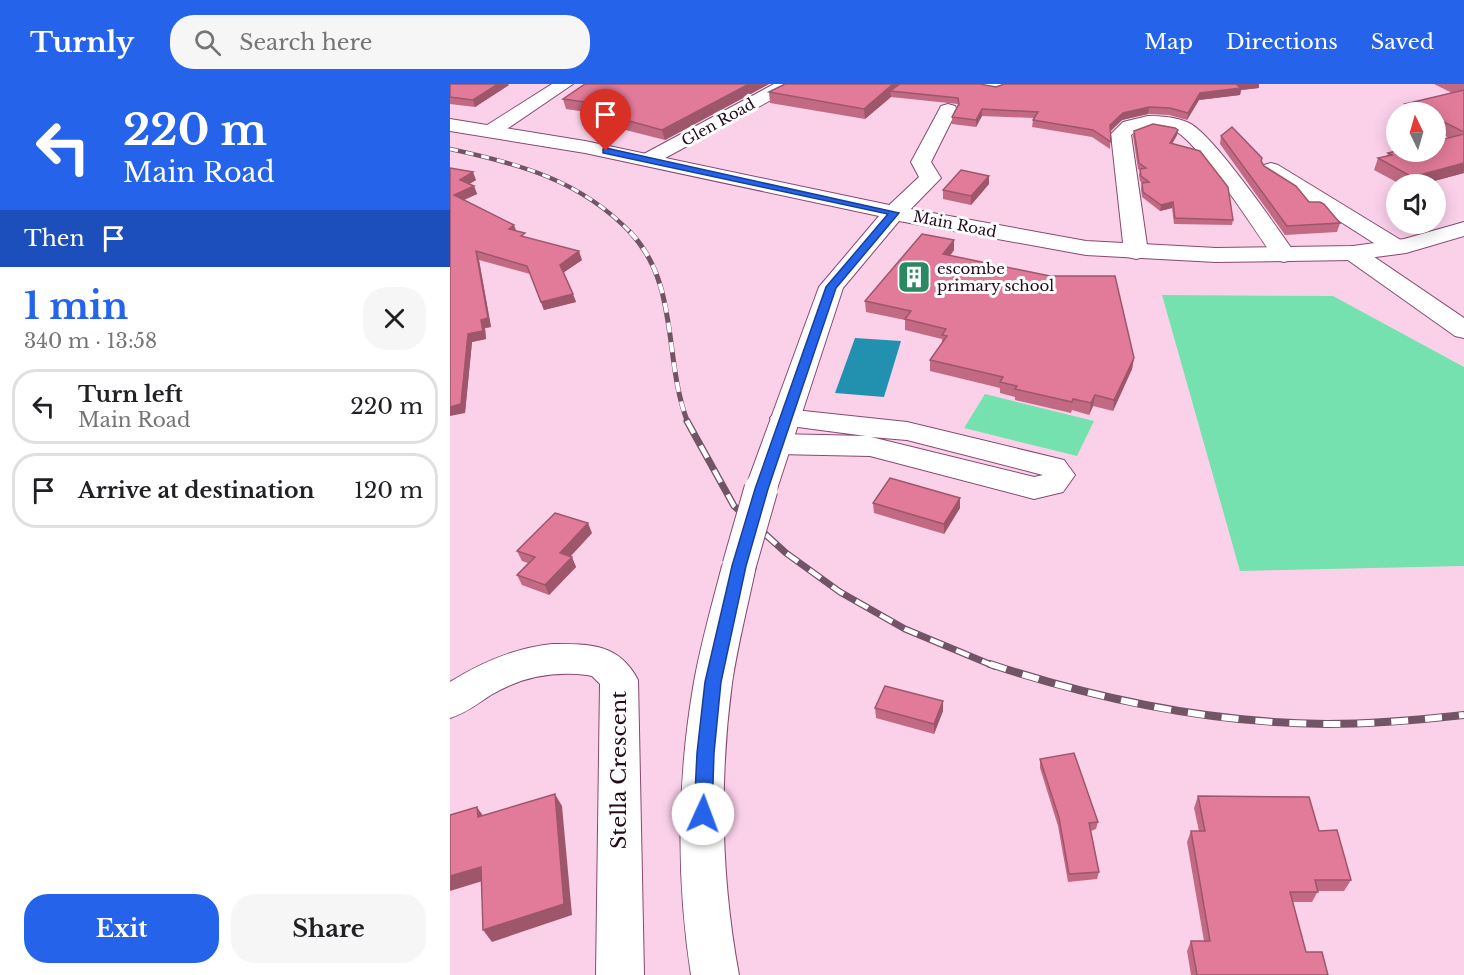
<!DOCTYPE html>
<meta charset="utf-8">
<style>
:root{--surface:#fff;--page:#f6f6f6;--text:#202124;--muted:#757577;--line:#e0e0e0;--accent:#2563eb}
body{margin:0;font-family:"Libre Baskerville",serif;background:var(--page);color:var(--text);height:100vh;display:flex;flex-direction:column;font-size:22px;white-space:nowrap}
*{box-sizing:border-box;margin:0}
p{font-size:20px;color:var(--muted)}
.icon{flex:none;width:33px;height:33px;fill:none;stroke:currentColor;stroke-width:2;stroke-linecap:round;stroke-linejoin:round}
.map{position:relative;flex:1;overflow:hidden}
.drawer{display:flex;flex-direction:column;background:var(--surface);width:450px}
.drawer>*{flex:none}
.top-card{background:#2563eb;color:#fff;overflow:hidden}
.needle{width:39px;rotate:355deg}
.buttons{position:absolute;left:936px;top:18px;display:grid;gap:12px}
.buttons a{display:grid;place-items:center;width:60px;height:60px;border-radius:50%;background:var(--surface);box-shadow:0 3px 15px #0003;font-size:30px}
.pin{position:absolute;display:grid;place-items:center;width:51px;height:51px;color:#fff;margin:-62px -26px;border-radius:50% 50% 50% 0;rotate:-45deg;box-shadow:0 0 6px #0007}
.pin .icon{rotate:45deg}
.me{position:absolute;width:66px;margin:-33px;rotate:2deg;stroke-linejoin:round;filter:drop-shadow(0 0 4px #0008)}
.turn{display:flex;align-items:center;gap:21px;height:126px;padding:0 24px;font-size:27px}
.turn .icon{width:78px;height:78px;stroke-width:2.5}
.turn b{display:block;font-size:42px;line-height:51px}
.then{display:flex;align-items:center;height:57px;padding:0 24px;background:#0003;gap:12px;font-size:22px}
.round{display:grid;place-items:center;flex:none;width:63px;height:63px;border-radius:24px;background:var(--page)}
.head{display:flex;align-items:center;justify-content:space-between;height:102px;padding:0 24px}
h1{font-size:36px;font-weight:700;line-height:45px;color:var(--accent)}
.primary-button{display:flex;gap:12px;margin-top:auto;padding:12px 24px}
.primary-button a{flex:1;height:69px;border-radius:24px;background:var(--accent);color:#fff;font-size:24px;font-weight:700;line-height:69px;text-align:center}
.primary-button a+a{background:var(--page);color:var(--text)}
ul{padding:0;list-style:none}
li{display:flex;align-items:center;gap:18px;height:75px;margin:0 12px 9px;padding:0 12px;border:3px solid var(--line);border-radius:24px}
li div{flex:1}
li b{display:block;font-size:22px}
li em{font-style:normal}
header{display:flex;align-items:center;gap:36px;box-sizing:border-box;height:84px;padding:0 30px;background:var(--accent);color:#fff}
header strong{font-size:28px}
nav{display:flex;gap:33px;margin-inline-start:auto;font-size:21px}
.search{width:420px;height:54px;background:var(--page);display:flex;align-items:center;gap:15px;box-sizing:border-box;padding:0 21px;border-radius:24px;color:var(--muted);font-size:22px}
main{display:flex;flex:1;min-height:0}
.map>svg:first-child{display:block}
.green{fill:#75e1af}
.water{fill:#2290af}
.lines{fill:none;stroke-linecap:round;stroke-linejoin:round}
.minor-casing{stroke:#854a70;stroke-width:2}
.major-casing{stroke:#854a70;stroke-width:2}
.minor{fill:#fff;fill-rule:evenodd}
.major{fill:#fff;fill-rule:evenodd}
.rail-far3-casing{stroke:#725467;stroke-width:4.5}
.rail-far2-casing{stroke:#725467;stroke-width:5}
.rail-far1-casing{stroke:#725467;stroke-width:7}
.rail-casing{stroke:#725467;stroke-width:8}
.rail-far3{stroke:#fff;stroke-width:3;stroke-dasharray:8;stroke-linecap:butt}
.rail-far2{stroke:#fff;stroke-width:4;stroke-dasharray:10;stroke-linecap:butt}
.rail-far1{stroke:#fff;stroke-width:4.5;stroke-dasharray:14;stroke-linecap:butt}
.rail{stroke:#fff;stroke-width:6;stroke-dasharray:17;stroke-linecap:butt}
.major-bridge-casing{stroke:#854a70;stroke-width:35;stroke-linecap:butt}
.major-bridge{stroke:#fff;stroke-width:33}
.wall{fill:#c26a84}
.shaded-wall{fill:#9e566b}
.building{fill:#e17b99;stroke:#9e566b;stroke-width:1.5}
.route{fill:#2563eb;stroke:#184099;stroke-width:1.5}
.labels{text-anchor:middle;dominant-baseline:central;stroke-width:6;stroke-linejoin:round;paint-order:stroke}
.far-street-label{font-size:15px;fill:#230b1b;stroke:#fff}
.far-poi-label{font-size:15px;fill:#230b1b;stroke:#fff;text-anchor:start}
.near-street-label{font-size:21px;fill:#230b1b;stroke:#fff}
</style>
<header>
<strong>Turnly</strong>
<div class="search"><svg class="icon" aria-label="search" viewBox="0 0 24 24"><circle cx="10" cy="10" r="6"/><path d="M15 15l6 6"/></svg>Search here</div>
<nav><a>Map</a><a>Directions</a><a>Saved</a></nav>
</header>
<main>
<section class="drawer">
<div class="top-card">
<div class="turn"><svg class="icon" aria-label="left" viewBox="0 0 24 24"><path d="M17 20v-9H6M10 6l-5 5 5 5"/></svg><div><b>220 m</b>Main Road</div></div>
<div class="then">Then<svg class="icon" aria-label="arrive" viewBox="0 0 24 24"><path d="M6 21V4h12l-3 4 3 4H6"/></svg></div>
</div>
<div class="head"><div><h1>1 min</h1><p>340 m · 13:58</p></div><a class="round"><svg class="icon" aria-label="close" viewBox="0 0 24 24"><path d="M6 6l12 12M18 6L6 18"/></svg></a></div>
<ul>
<li><svg class="icon" aria-label="left" viewBox="0 0 24 24"><path d="M17 20v-9H6M10 6l-5 5 5 5"/></svg><div><b>Turn left</b><p>Main Road</p></div><em>220 m</em></li>
<li><svg class="icon" aria-label="arrive" viewBox="0 0 24 24"><path d="M6 21V4h12l-3 4 3 4H6"/></svg><div><b>Arrive at destination</b></div><em>120 m</em></li>
</ul>
<div class="primary-button"><a>Exit</a><a>Share</a></div>
</section>
<div class="map">
<svg width="1014" height="891" viewBox="0 0 1014 891">
<rect width="100%" height="100%" fill="#fbd1ea"/>
<g class="green">
<path d="M712,211L883,212L1014,283V482L790,487Z"/>
<path d="M535,310L644,337L627,372L514,344Z"/>
</g>
<path class="water" d="M405,254L451,257L434,313L385,309Z"/>
<g class="lines">
<g class="minor-casing">
<g id="minor">
<path d="M102,0H123L48,51H34L31,47L34,43Z"/>
<path d="M324,0H346L343,4L206,79L199,81L192,79L189,75L192,71Z"/>
<path d="M525,0H553L554,2L551,6L545,7L528,4Z"/>
<path d="M498,20L505,22L507,26L481,78L491,94L452,134L444,136L436,134L433,129L436,124L469,93L461,78L489,26L491,22Z"/>
<path d="M698,32C711,32 727,33 739,39C763,50 828,145 846,171L842,176L834,178L826,176C807,150 749,58 725,47C712,41 692,42 681,51L698,168L694,173L686,175L678,173L674,168L661,50L673,38Z"/>
<path d="M821,79L828,81L954,158L958,163L954,168L946,170L938,168L814,89L811,85L814,81Z"/>
<path d="M903,162L911,164L1014,234V254L1005,252L895,174L891,169L895,164Z"/>
<path d="M335,325L457,338L614,376L625,391L613,408L584,415L420,372L327,370L316,367L312,360L316,353L327,350L416,352L325,340L320,334L325,328ZM421,353L457,356L593,391L584,393Z"/>
<path d="M102,560C139,560 169,559 188,596L194,891H146L150,600L142,592L137,591C102,587 71,593 41,611C27,620 16,629 0,634V598C32,578 65,564 102,560Z"/>
</g>
</g>
<g class="major-casing">
<g id="major">
<path d="M0,35L135,57L444,122L636,157L766,164L903,162L954,155L1014,138V152L956,169L903,176L766,178L636,171L449,137L393,204L327,405L322,413L311,416L300,413L295,405L369,203L429,132L135,69L0,47Z"/>
<path d="M289,469L301,473L306,482C298,521 288,559 282,599C269,697 271,794 289,891H241C226,793 227,696 244,598C251,559 262,521 272,482L277,473Z"/>
</g>
</g>
<use href="#minor" class="minor"/>
<use href="#major" class="major"/>
<g class="rail-far3-casing">
<path id="rail-far3" d="M0,65C70,80 130,96 181,149"/>
</g>
<g class="rail-far2-casing">
<path id="rail-far2" d="M180,148C230,200 213,276 238,339"/>
</g>
<g class="rail-far1-casing">
<path id="rail-far1" d="M237,337L284,422L336,469L390,508L455,545L544,582"/>
</g>
<g class="rail-casing">
<path id="rail" d="M540,580C649,616 761,639 877,640C923,640 968,636 1014,631"/>
</g>
<use href="#rail-far3" class="rail-far3"/>
<use href="#rail-far2" class="rail-far2"/>
<use href="#rail-far1" class="rail-far1"/>
<use href="#rail" class="rail"/>
<g class="major-bridge-casing">
<path id="major-bridge" d="M289,482L311,405"/>
</g>
<use href="#major-bridge" class="major-bridge"/>
</g>
<g class="wall">
<path d="M0,0L59,1L25,23L0,20Z"/>
<path d="M135,0H319L215,56L152,40L150,30L116,25L113,15Z"/>
<path d="M554,0H809V4L791,6L790,11L749,16L737,36L719,31L698,30L672,36L661,47L660,65L642,53L582,43L583,36L584,34L532,32L526,43L502,40V33L508,20L441,13L415,35L320,19L319,8L546,3Z"/>
<path d="M984,0H1014V89L973,100H950L924,86L928,74L937,72L938,69L999,54L986,47V28H952L955,20L1002,9Z"/>
<path d="M728,46L727,51L722,60L783,136L782,141L724,140L722,124L710,127L692,113L691,105L692,99L690,97L689,91L690,86L688,85L683,52L684,47Z"/>
<path d="M771,52L812,74L811,78L814,82L859,118L890,139L887,148L835,151L770,60Z"/>
<path d="M0,84L26,96L19,100L24,102L27,110L14,116L77,154L132,176L114,188L126,218L94,226L80,190L29,176L41,243L35,244L36,255L22,258L15,329Z"/>
<path d="M539,100L521,121L493,115V106Z"/>
<path d="M504,156V166L500,172L684,274L682,285L663,327L643,322L639,331L622,326L621,329L565,316V313L550,309V304L480,287V276L492,260V255L455,246V236L416,228L415,217Z"/>
<path d="M423,419L510,424L494,450L424,429Z"/>
<path d="M142,449L121,472L126,483L99,511L72,501L67,491L78,479L72,477L67,467Z"/>
<path d="M493,617V627L484,650L426,634L425,624Z"/>
<path d="M590,675L648,738L646,745L641,747L649,788L647,795L618,798L608,742L590,684Z"/>
<path d="M748,712L869,747L901,796L894,807H868L862,818H843L856,868L878,891H741L737,867L741,857H754L737,758L741,747H749L744,724Z"/>
</g>
<g class="shaded-wall">
<path d="M48,0H58L59,1L25,23L23,16Z"/>
<path d="M299,0H319L215,56L212,46Z"/>
<path d="M443,0H456L440,7L441,13L415,35L414,25Z"/>
<path d="M787,0H809V4L791,6L790,11L749,16L737,36L738,29L750,9Z"/>
<path d="M699,23L698,30L672,36L659,48L660,41L673,29Z"/>
<path d="M532,25V32L526,43V36Z"/>
<path d="M728,46L727,51L719,65L720,59Z"/>
<path d="M1014,79V89L973,100H959L962,93Z"/>
<path d="M23,88L26,96L13,104L10,96Z"/>
<path d="M539,92V100L521,121V112Z"/>
<path d="M24,102L27,110L7,119L4,111Z"/>
<path d="M723,118L722,124L710,127L711,121Z"/>
<path d="M64,141L67,149L59,145Z"/>
<path d="M504,156V166L493,181V170Z"/>
<path d="M26,167L29,176L41,243L35,244L36,255L22,258L15,329L0,332V323L18,250L31,236Z"/>
<path d="M129,167L132,176L113,189L110,181Z"/>
<path d="M123,210L126,218L94,226L91,218Z"/>
<path d="M684,274L682,285L663,327L664,316Z"/>
<path d="M645,311L643,322L639,331L641,319Z"/>
<path d="M510,414V424L494,450V440Z"/>
<path d="M138,439L142,449L114,479L110,469Z"/>
<path d="M122,473L126,483L99,511L95,501Z"/>
<path d="M493,617V627L484,650V640Z"/>
<path d="M105,710L112,722L122,831L42,858L33,846Z"/>
<path d="M27,723L36,736L28,733Z"/>
<path d="M31,783L39,795L0,807V792Z"/>
</g>
<g class="building">
<path d="M0,0H48L23,16L0,13Z"/>
<path d="M135,0H299L212,46L150,29L164,22L113,15Z"/>
<path d="M335,0H443L414,25L319,8Z"/>
<path d="M450,0H530L546,3L554,0H787H786L791,4L750,9L738,29L720,24L699,23L673,29L660,41L661,58L643,46L583,36L588,28L532,25L526,36L502,33L509,20L508,14L440,7Z"/>
<path d="M1014,6V48L986,34V28H973L955,20Z"/>
<path d="M703,40L725,44L728,46L720,59L750,67L778,103L783,136L725,134L723,118L711,121L693,108L692,99L699,98L691,92L690,85L696,84L689,79L684,47Z"/>
<path d="M782,43L812,74L811,77L814,82L846,102L859,118H870L874,120L890,139L837,142L771,52Z"/>
<path d="M1014,50V79L962,93L928,74L942,71L938,69L946,67L986,68V57Z"/>
<path d="M0,84L23,88L10,96L24,102L4,111L64,141L59,145L75,149L71,152L129,167L110,181L123,210L91,218L77,182L26,167L38,234L31,236L33,247L18,250L11,320L0,323Z"/>
<path d="M511,86L539,92L521,112L493,106Z"/>
<path d="M472,150L504,156L493,170L600,192H665L684,274L664,316L645,311L641,319L623,315L622,318L565,305L567,302L550,298L553,293L480,276L497,252L492,251L496,245L455,235L461,227L415,217Z"/>
<path d="M440,394L510,414L494,440L423,419Z"/>
<path d="M105,429L138,439L110,469L122,473L95,501L67,491L85,473L67,467Z"/>
<path d="M435,602L493,617L484,640L425,624Z"/>
<path d="M624,669L648,738L639,739L649,788L619,790L609,734L590,675Z"/>
<path d="M105,710L114,820L33,846L31,783L0,792V731L27,723L28,733Z"/>
<path d="M748,712L859,713L869,747L887,746L901,796H865L868,808H840L856,868H872L878,891H747L741,857H760L741,747H755Z"/>
</g>
<path class="route" d="M156,64L449,129L386,204L318,405L296,482L271,598L264,669L262,730L259,735L253,738L247,735L244,730L247,669L255,598L282,482L305,405L376,203L438,130L153,69V65Z"/>
<defs>
<g id="building-square" transform="scale(1.725)"><rect x="-9" y="-9" width="18" height="18" rx="4" fill="#298962" stroke="#fff"/><path d="M-4-6H4V6H1V3H-1V6H-4ZM-2.5-4.3h1.7v1.8h-1.7ZM.8-4.3h1.7v1.8H.8ZM-2.5-1h1.7V.8h-1.7ZM.8-1h1.7V.8H.8Z" fill="#fff"/></g>
</defs>
<g fill-rule="evenodd">
<use href="#building-square" x="464" y="193"/>
</g>
<g class="labels">
<g class="far-street-label">
<text transform="translate(268 38) rotate(-29)">Glen Road</text>
<text transform="translate(505 140) rotate(11)">Main Road</text>
</g>
<g class="far-poi-label">
<text x="487" y="184">escombe<tspan x="487" dy="17">primary school</tspan></text>
</g>
<g class="near-street-label">
<text transform="translate(169 686) rotate(-90)">Stella Crescent</text>
</g>
</g>
</svg>
<div class="buttons">
<a><svg class="needle" viewBox="-14 -14 28 28"><path d="M0-13l5 13h-10z" fill="#e53935"/><path d="M0 13l5-13h-10z" fill="#757577"/></svg></a>
<a><svg class="icon" aria-label="sound" viewBox="0 0 24 24"><path d="M4 9h4l5-4v14l-5-4H4zM17 9q2 3 0 6"/></svg></a>
</div>
<div class="pin" style="left:156px;top:67px;background:#d93025"><svg class="icon" aria-label="arrive" viewBox="0 0 24 24"><path d="M6 21V4h12l-3 4 3 4H6"/></svg></div>
<svg class="me" style="left:253px;top:730px" viewBox="-20 -20 40 40"><circle r="19" fill="#fff"/><path d="M0-13L10 11 0 6-10 11z" fill="#2563eb"/></svg>
</div>
</main>
